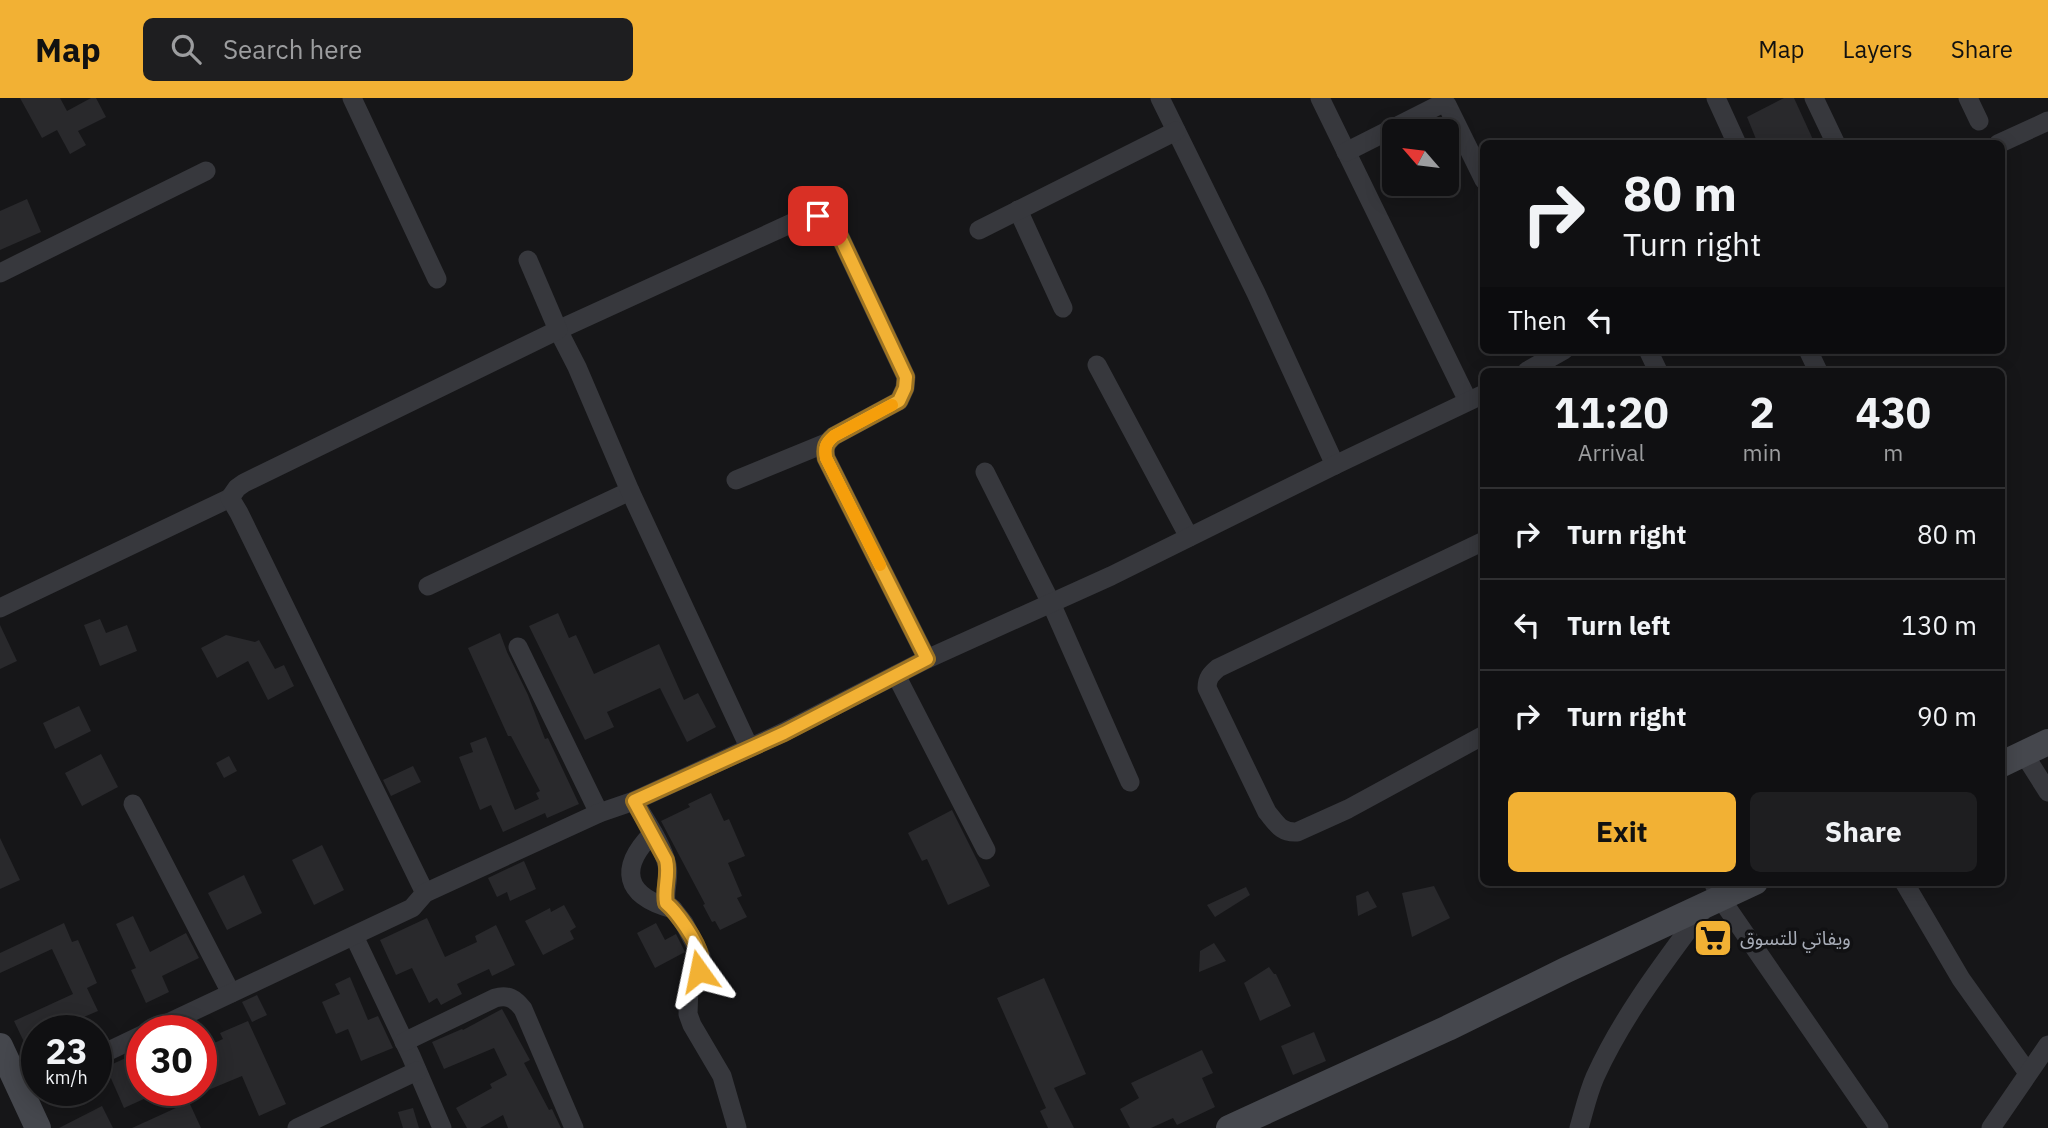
<!DOCTYPE html>
<meta charset="utf-8">
<style>
:root{--surface:#101012;--page:#1e1e20;--text:#f1f3f6;--muted:#9c9d9f;--line:#303032;--accent:#f2b134}
body{margin:0;font-family:"IBM Plex Sans","Noto Sans Arabic",sans-serif;background:var(--page);color:var(--text);height:100vh;display:flex;flex-direction:column;font-size:26px;white-space:nowrap}
*{box-sizing:border-box;margin:0}
p{font-size:23px;color:var(--muted)}
.icon{flex:none;width:38px;height:38px;fill:none;stroke:currentColor;stroke-width:2;stroke-linecap:round;stroke-linejoin:round}
.map{position:relative;flex:1;overflow:hidden}
.panel{position:absolute;left:1480px;top:270px;width:525px;height:518px;display:flex;flex-direction:column;background:var(--surface);border-radius:10px;box-shadow:0 4px 18px #0003,0 0 0 2px var(--line)}
.panel>*{flex:none}
.guide{position:absolute;left:1480px;top:42px;width:525px;height:214px;border-radius:10px;box-shadow:0 4px 18px #0003,0 0 0 2px var(--line);background:#101012;color:var(--text);overflow:hidden}
.needle{width:46px;rotate:298deg}
.tools{position:absolute;left:1382px;top:21px;display:grid;gap:14px}
.tools a{display:grid;place-items:center;width:77px;height:77px;border-radius:10px;background:var(--surface);box-shadow:0 4px 18px #0003,0 0 0 2px var(--line);font-size:35px}
.speed{position:absolute;left:21px;top:917px;display:flex;gap:14px;font-size:35px;font-weight:700;text-align:center}
.speed>*{display:grid;place-content:center;width:91px;height:91px;border-radius:50%;background:var(--surface);box-shadow:0 4px 18px #0003,0 0 0 2px var(--line);line-height:1}
.speed small{font-size:18px;font-weight:400}
.speed .limit{border:10px solid #d22;background:#fff;color:#111}
.pin{position:absolute;display:grid;place-items:center;width:60px;height:60px;color:#fff;margin:-30px;border-radius:14px;box-shadow:0 4px 10px #0006}
.me{position:absolute;width:77px;margin:-38px;rotate:348deg;stroke-linejoin:round;filter:drop-shadow(0 0 5px #0008)}
.turn{display:flex;align-items:center;gap:24px;height:147px;padding:0 28px;font-size:32px}
.turn .icon{width:91px;height:91px;stroke-width:2.5}
.turn b{display:block;font-size:49px;line-height:60px}
.then{display:flex;align-items:center;height:66px;padding:0 28px;background:#0003;gap:14px;font-size:26px}
.eta{display:flex;justify-content:space-evenly;align-items:center;height:119px;text-align:center}
.eta b{font-size:42px;font-weight:700;line-height:49px}
.action{display:flex;gap:14px;margin-top:auto;padding:14px 28px}
.action a{flex:1;height:80px;border-radius:10px;background:var(--accent);color:#111;font-size:28px;font-weight:700;line-height:80px;text-align:center}
.action a+a{background:var(--page);color:var(--text)}
ul{padding:0;list-style:none}
li{display:flex;align-items:center;gap:21px;height:91px;padding:0 28px;border-top:2px solid var(--line)}
li div{flex:1}
li b{display:block;font-size:26px}
li em{font-style:normal}
header{display:flex;align-items:center;gap:42px;box-sizing:border-box;height:98px;padding:0 35px;background:var(--accent);color:#111}
header strong{font-size:33px}
nav{display:flex;gap:38px;margin-inline-start:auto;font-size:24px}
.search{width:490px;height:63px;background:var(--page);display:flex;align-items:center;gap:18px;box-sizing:border-box;padding:0 24px;border-radius:10px;color:var(--muted);font-size:26px}
.map>svg:first-child{display:block}
.building{fill:#29292c}
.lines{fill:none;stroke-linecap:round;stroke-linejoin:round}
.street{stroke:#37383d;stroke-width:19}
.secondary{stroke:#45474d;stroke-width:26}
.route-casing{stroke:#9d7322;stroke-width:18}
.route{stroke:#f2b134;stroke-width:12}
.slow{stroke:#f59e0b;stroke-width:12}
.labels{text-anchor:middle;dominant-baseline:central;stroke-width:7;stroke-linejoin:round;paint-order:stroke}
.poi-label{font-size:19px;fill:#a8adb8;stroke:#111113;text-anchor:start}
</style>
<header>
<strong>Map</strong>
<div class="search"><svg class="icon" aria-label="search" viewBox="0 0 24 24"><circle cx="10" cy="10" r="6"/><path d="M15 15l6 6"/></svg>Search here</div>
<nav><a>Map</a><a>Layers</a><a>Share</a></nav>
</header>
<div class="map">
<svg width="2048" height="1030" viewBox="0 0 2048 1030">
<rect width="100%" height="100%" fill="#161618"/>
<g class="building">
<path d="M20,0H60L67,13L91,0H96L106,19L78,33L86,47L70,56L57,32L42,40Z"/>
<path d="M1784,0H1794L1815,46H1758L1747,19Z"/>
<path d="M27,101L41,134L0,152V113Z"/>
<path d="M558,515L569,540L576,537L594,576L659,546L684,602L698,595L716,629L687,644L660,590L607,614L614,629L585,642L529,528Z"/>
<path d="M100,521L106,535L127,527L137,553L100,568L84,527Z"/>
<path d="M0,527L17,563L0,571Z"/>
<path d="M500,535L507,554L528,597L545,641L548,640L579,706L547,720L545,715L503,734L491,707L480,712L459,659L473,654L470,645L486,639L515,712L539,701L536,695L540,693L511,638H508L468,550Z"/>
<path d="M226,537L255,544L259,542L275,571L284,567L294,588L268,602L248,563L217,580L201,550Z"/>
<path d="M79,608L91,633L55,651L43,625Z"/>
<path d="M101,656L118,689L82,708L65,675Z"/>
<path d="M229,658L237,673L224,680L216,665Z"/>
<path d="M413,668L421,684L391,698L383,682Z"/>
<path d="M711,695L724,723L729,721L745,758L728,765L742,798L737,800L747,819L720,832L715,823L712,824L703,807L705,806L661,723L690,709L688,706Z"/>
<path d="M952,712L990,788L948,807L927,761L922,763L908,735Z"/>
<path d="M0,740L20,782L0,791Z"/>
<path d="M322,747L344,792L314,807L292,762Z"/>
<path d="M524,763L536,791L510,803L507,794L497,799L488,780Z"/>
<path d="M244,777L262,815L227,832L208,795Z"/>
<path d="M1434,788L1450,820L1412,839L1402,795Z"/>
<path d="M1246,789L1250,797L1215,819L1207,807Z"/>
<path d="M1368,793L1377,809L1358,818L1356,798Z"/>
<path d="M564,807L576,829L570,833L574,841L543,857L525,823L550,810L551,814Z"/>
<path d="M133,818L150,854L186,835L199,860L162,878L169,894L146,905L131,872L136,870L116,826Z"/>
<path d="M427,820L445,859L477,844L475,838L496,827L515,867L492,878L489,871L457,886L462,896L441,907L437,900L429,905L412,870L396,877L380,842Z"/>
<path d="M64,825L72,844L78,842L97,885L87,890L98,913L79,921L84,933H37V941L25,946L14,923L73,896L52,851L0,875V855Z"/>
<path d="M656,825L665,842L676,836L685,854L655,870L637,835Z"/>
<path d="M1214,845L1226,863L1199,874L1200,853Z"/>
<path d="M1269,869L1274,876H1276L1291,908L1260,923L1244,885Z"/>
<path d="M350,879L368,922L378,918L393,950L361,963L348,931L336,936L322,904L340,896L335,886Z"/>
<path d="M1044,880L1086,976L1054,990L1074,1030H1048L1040,1013L1046,1010L997,900Z"/>
<path d="M257,897L267,917L252,924L242,904Z"/>
<path d="M502,911L530,962L524,965L549,1012L552,1011L561,1030H508L503,1017L480,1030H467L456,1010L492,990L490,986L507,977L494,950L444,971L432,944L462,931L463,932Z"/>
<path d="M248,923L286,1006L259,1018L242,978L201,995V951L223,941L220,935Z"/>
<path d="M1314,934L1326,963L1293,977L1281,948Z"/>
<path d="M1202,952L1213,975L1202,980L1215,1009L1177,1027L1173,1020L1151,1030H1130L1120,1011L1139,1000L1131,985Z"/>
<path d="M128,959L146,1000L124,1010L106,969Z"/>
<path d="M189,1004L201,1030H132Z"/>
<path d="M102,1008L113,1030H59Z"/>
<path d="M413,1010L419,1030H403L398,1014Z"/>
</g>
<g class="lines">
<g class="street">
<path d="M352,0L437,181"/>
<path d="M1160,0L1256,195L1335,367"/>
<path d="M1320,0L1468,303"/>
<path d="M1716,0L1737,46"/>
<path d="M1814,0L1836,46"/>
<path d="M1968,0L1979,23"/>
<path d="M1998,46L2048,23"/>
<path d="M1346,54L1443,5L1447,7L1484,82"/>
<path d="M1018,112L1063,210"/>
<path d="M979,132L1176,33"/>
<path d="M0,175L206,73"/>
<path d="M1648,252L1658,273"/>
<path d="M1808,252L1818,273"/>
<path d="M1097,267L1189,439"/>
<path d="M1527,273L1564,252"/>
<path d="M985,374L1051,505L1130,684"/>
<path d="M736,382L826,345"/>
<path d="M1484,443L1218,570C1211,576 1207,580 1207,590L1267,714C1277,726 1281,735 1297,734L1348,711L1484,637"/>
<path d="M428,488L630,393"/>
<path d="M0,510L230,400"/>
<path d="M518,549L599,715"/>
<path d="M896,577L986,752"/>
<path d="M749,649L630,393L577,269L558,232L803,120C816,118 823,118 834,126L906,279L905,290L899,303L834,338C826,345 824,349 826,360L927,561"/>
<path d="M2024,656L2048,694"/>
<path d="M634,703C645,722 662,745 667,767C670,780 664,792 666,805L673,811L684,825L701,858L699,873L689,888L688,916L692,927L722,978L737,1030"/>
<path d="M133,706L231,895"/>
<path d="M653,735C618,770 624,798 673,811"/>
<path d="M1713,784L1721,801L1879,1030"/>
<path d="M1904,784L1961,881L2028,975"/>
<path d="M425,795L239,415L230,400L237,390L244,385L558,232L528,162"/>
<path d="M354,838L411,958L442,1030"/>
<path d="M151,933L412,810L425,795L599,715L634,703L784,634L927,561L1111,478L1335,367L1484,296"/>
<path d="M404,944L495,900C508,896 515,901 523,911L574,1030"/>
<path d="M96,959L142,937"/>
<path d="M297,1030L417,973"/>
<path d="M1579,1030C1584,1013 1588,995 1595,979C1623,917 1666,862 1706,808"/>
<path d="M1991,1030L2048,947"/>
</g>
<g class="secondary">
<path d="M2002,666L2048,644"/>
<path d="M0,948L38,1030"/>
<path d="M1229,1030L1448,930L1566,872L1755,784"/>
</g>
</g>
<g class="lines">
<g class="route-casing">
<path id="route" d="M699,873C699,868 701,862 700,857C697,843 677,814 666,805C663,791 670,777 666,762L634,703L784,635L927,561L826,360C824,349 826,345 834,338L899,303L905,290L906,279L834,126L826,120L818,118"/>
</g>
<use href="#route" class="route"/>
<path class="slow" d="M880,467L826,360C824,349 826,345 834,338L892,307"/>
</g>
<defs>
<g id="supermarket-square" transform="scale(2.0125)"><rect x="-9" y="-9" width="18" height="18" rx="4" fill="#f2b134" stroke="#111113"/><path d="M-6-5.5h2.5l.6 2H6L4.5 2H-2.5L-4.4-4H-6ZM-1.5 3.2a1.3 1.3 0 1 0 .1 0ZM3 3.2a1.3 1.3 0 1 0 .1 0Z" fill="#111"/></g>
</defs>
<g fill-rule="evenodd">
<use href="#supermarket-square" x="1713" y="840"/>
</g>
<g class="labels">
<g class="poi-label">
<text x="1740" y="840">ويفاتي للتسوق</text>
</g>
</g>
</svg>
<div class="tools">
<a><svg class="needle" viewBox="-14 -14 28 28"><path d="M0-13l5 13h-10z" fill="#e53935"/><path d="M0 13l5-13h-10z" fill="#9c9d9f"/></svg></a>
</div>
<div class="speed"><div>23<small>km/h</small></div><div class="limit">30</div></div>
<div class="pin" style="left:818px;top:118px;background:#d93025"><svg class="icon" aria-label="arrive" viewBox="0 0 24 24"><path d="M6 21V4h12l-3 4 3 4H6"/></svg></div>
<svg class="me" style="left:699px;top:873px" viewBox="-20 -20 40 40"><path d="M0-17L14 15 0 8-14 15z" fill="#f2b134" stroke="#fff" stroke-width="4"/></svg>
<div class="guide">
<div class="turn"><svg class="icon" aria-label="right" viewBox="0 0 24 24"><path d="M7 20v-9h11M14 6l5 5-5 5"/></svg><div><b>80 m</b>Turn right</div></div>
<div class="then">Then<svg class="icon" aria-label="left" viewBox="0 0 24 24"><path d="M17 20v-9H6M10 6l-5 5 5 5"/></svg></div>
</div>
<section class="panel">
<div class="eta">
<div><b>11:20</b><p>Arrival</p></div>
<div><b>2</b><p>min</p></div>
<div><b>430</b><p>m</p></div>
</div>
<ul>
<li><svg class="icon" aria-label="right" viewBox="0 0 24 24"><path d="M7 20v-9h11M14 6l5 5-5 5"/></svg><div><b>Turn right</b></div><em>80 m</em></li>
<li><svg class="icon" aria-label="left" viewBox="0 0 24 24"><path d="M17 20v-9H6M10 6l-5 5 5 5"/></svg><div><b>Turn left</b></div><em>130 m</em></li>
<li><svg class="icon" aria-label="right" viewBox="0 0 24 24"><path d="M7 20v-9h11M14 6l5 5-5 5"/></svg><div><b>Turn right</b></div><em>90 m</em></li>
</ul>
<div class="action"><a>Exit</a><a>Share</a></div>
</section>
</div>
